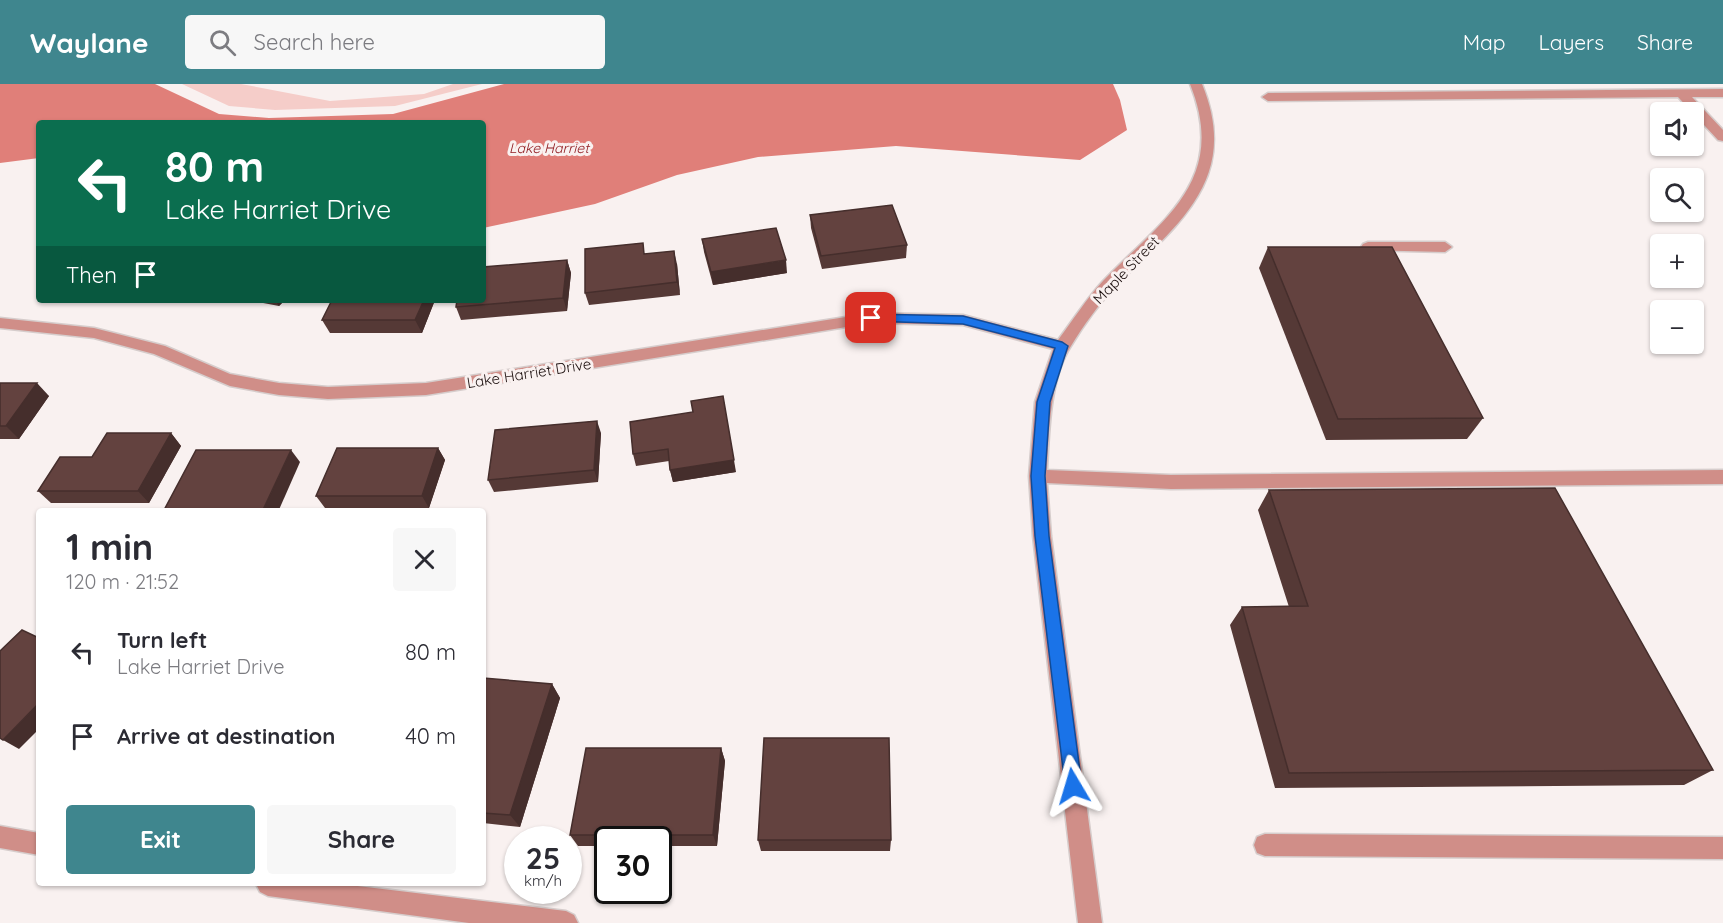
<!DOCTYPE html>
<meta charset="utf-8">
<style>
:root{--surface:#fff;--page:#f7f7f7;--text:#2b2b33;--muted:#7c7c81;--accent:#3f868e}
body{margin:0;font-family:Quicksand,sans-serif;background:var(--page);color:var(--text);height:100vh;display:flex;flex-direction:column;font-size:22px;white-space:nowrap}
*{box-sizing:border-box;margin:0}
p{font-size:20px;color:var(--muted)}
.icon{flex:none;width:33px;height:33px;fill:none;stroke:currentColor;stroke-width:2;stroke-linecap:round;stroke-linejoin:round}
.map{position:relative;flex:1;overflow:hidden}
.drawer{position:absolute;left:36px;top:424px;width:450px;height:378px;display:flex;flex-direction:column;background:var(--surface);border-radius:6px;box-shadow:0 2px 4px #0004}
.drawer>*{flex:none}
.top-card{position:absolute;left:36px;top:36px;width:450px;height:183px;border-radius:6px;box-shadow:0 2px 4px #0004;background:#0b6e4f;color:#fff;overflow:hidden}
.tools{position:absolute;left:1650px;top:18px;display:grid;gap:12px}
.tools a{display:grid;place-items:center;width:54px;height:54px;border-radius:6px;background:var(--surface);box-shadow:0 2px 4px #0004;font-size:30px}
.speed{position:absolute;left:504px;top:742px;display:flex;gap:12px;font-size:30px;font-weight:700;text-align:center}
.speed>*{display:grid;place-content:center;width:78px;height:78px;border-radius:50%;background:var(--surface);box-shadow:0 2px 4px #0004;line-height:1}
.speed small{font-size:15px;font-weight:400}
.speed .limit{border:3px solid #111;border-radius:9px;background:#fff;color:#111}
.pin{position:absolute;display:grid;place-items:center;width:51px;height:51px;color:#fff;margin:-26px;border-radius:12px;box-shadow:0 3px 9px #0006}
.me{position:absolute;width:66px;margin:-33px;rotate:353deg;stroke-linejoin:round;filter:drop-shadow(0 0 4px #0008)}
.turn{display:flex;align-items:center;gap:21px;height:126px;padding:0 30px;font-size:27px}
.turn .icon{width:78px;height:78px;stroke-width:2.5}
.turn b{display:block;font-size:42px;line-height:51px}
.then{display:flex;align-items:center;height:57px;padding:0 30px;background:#0003;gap:12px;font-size:22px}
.round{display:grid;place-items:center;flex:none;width:63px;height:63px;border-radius:6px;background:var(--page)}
.overview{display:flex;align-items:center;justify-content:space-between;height:102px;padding:0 30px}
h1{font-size:36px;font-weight:800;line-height:45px}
.cta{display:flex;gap:12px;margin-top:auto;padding:12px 30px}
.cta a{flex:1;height:69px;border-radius:6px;background:var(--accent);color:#fff;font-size:24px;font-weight:800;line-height:69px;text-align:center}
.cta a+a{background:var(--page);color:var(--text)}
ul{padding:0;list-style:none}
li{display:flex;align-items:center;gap:18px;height:84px;padding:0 30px}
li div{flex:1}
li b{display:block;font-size:22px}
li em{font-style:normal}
header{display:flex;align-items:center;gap:36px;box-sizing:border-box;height:84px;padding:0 30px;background:var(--accent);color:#fff}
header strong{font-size:28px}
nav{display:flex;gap:33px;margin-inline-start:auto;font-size:21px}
.search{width:420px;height:54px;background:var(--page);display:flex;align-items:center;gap:15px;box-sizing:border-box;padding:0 21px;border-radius:6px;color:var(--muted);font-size:22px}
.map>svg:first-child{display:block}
.green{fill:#f5cdc9}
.water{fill:#e07f79}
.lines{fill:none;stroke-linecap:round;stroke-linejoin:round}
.minor-casing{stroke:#d6cdcc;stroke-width:3}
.minor{fill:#d08e88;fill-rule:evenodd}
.wall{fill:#553936}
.shaded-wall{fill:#452e2c}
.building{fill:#63423f;stroke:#452e2c;stroke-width:1.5}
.route{fill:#1a73e8;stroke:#114b97;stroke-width:1.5}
.labels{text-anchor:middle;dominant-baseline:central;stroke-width:6;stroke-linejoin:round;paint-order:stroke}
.far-water-label{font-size:14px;font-style:italic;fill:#911d22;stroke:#f9f1f0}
.street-label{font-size:15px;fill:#1d100f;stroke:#f9f1f0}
</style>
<header>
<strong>Waylane</strong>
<div class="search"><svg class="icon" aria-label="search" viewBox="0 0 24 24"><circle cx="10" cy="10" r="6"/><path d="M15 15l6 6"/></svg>Search here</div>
<nav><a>Map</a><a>Layers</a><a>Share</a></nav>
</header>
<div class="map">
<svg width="1723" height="839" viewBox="0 0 1723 839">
<rect width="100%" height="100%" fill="#f9f1f0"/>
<path class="green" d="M182,0H241L330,17L424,10L453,0H482L395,22L275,26L229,22Z"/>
<path class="water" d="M0,0H155L219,30L269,34L393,30L504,0H1113L1120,16L1127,46L1080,76L896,62L758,73L677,91L595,120L483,144V39H39V74L0,79Z"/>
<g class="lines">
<g class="minor-casing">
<g id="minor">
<path d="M1190,0H1202C1242,97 1175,142 1115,203C1099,220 1083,242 1071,262C1050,294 1049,348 1047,386L1171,391L1723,386V400L1171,405L1047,399L1051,452L1102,839H1078L1033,452L1029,392L1035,318L1053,265L963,241L871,239L426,311L328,315L279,311L230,302L154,270L94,254L0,244V234L94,244L165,262L230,290L279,299L328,303L426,299L871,229L963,231L1058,256C1073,236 1087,214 1103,197C1162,136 1229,97 1190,0Z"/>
<path d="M1723,5V13H1692L1723,46V57L1718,56L1678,13L1268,17L1262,13L1268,9Z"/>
<path d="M1368,158H1445L1452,163L1445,168L1363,166L1361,163L1363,160Z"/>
<path d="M0,742L39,749V771L0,764Z"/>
<path d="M1265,750L1723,753V775L1265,772L1257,769L1254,761L1257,753Z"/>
<path d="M256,800H341L566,827L574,831L578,839H469L268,812L260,808Z"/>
</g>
</g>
<use href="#minor" class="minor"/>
</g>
<g class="wall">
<path d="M810,131L907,161L906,174L822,185L811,144Z"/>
<path d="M702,155L787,189L713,201L704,168Z"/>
<path d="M1268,163L1483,334L1467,355L1326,356L1259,184Z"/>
<path d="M646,170L677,180L680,211L589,221L585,209Z"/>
<path d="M567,176L571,189L567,227L461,236L456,223Z"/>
<path d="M248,216H285L279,222Z"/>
<path d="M435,216L422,249H330L322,236Z"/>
<path d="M0,299L49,312L19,355H0Z"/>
<path d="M630,338L736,388L673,398L670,386L669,377L636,382L633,370Z"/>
<path d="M171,349L181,362L149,419H51L38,407L92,373Z"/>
<path d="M601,349L598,398L494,408L488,396Z"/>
<path d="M438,364L445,376L429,424H325L316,412Z"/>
<path d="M1269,406L1713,686L1684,701L1275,704L1230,541L1242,523H1289L1258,426Z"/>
<path d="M483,595L552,600L560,614L520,743L483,739Z"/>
<path d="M721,664L725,677L717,762H658V756H608V762H578L570,751Z"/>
<path d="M758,756H891L890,767H761Z"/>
</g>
<g class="shaded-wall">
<path d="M674,167L677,180L680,211L677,198Z"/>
<path d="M567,176L571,189L567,227L563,214Z"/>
<path d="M786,176L787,189L713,201L711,188Z"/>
<path d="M275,216H285L279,222Z"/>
<path d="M424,216H435L422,249L415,236Z"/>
<path d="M37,299L49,312L19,355L6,342Z"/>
<path d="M723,312L736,388L673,398L670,386Z"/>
<path d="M597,337L601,349L598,398L594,386Z"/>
<path d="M171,349L181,362L149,419L138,407Z"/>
<path d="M438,364L445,376L429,424L422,412Z"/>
<path d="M291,366L300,378L278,428H262Z"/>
<path d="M552,600L560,614L520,743L510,731Z"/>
<path d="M39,619V645L19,665L3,656Z"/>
<path d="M721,664L725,677L717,762L713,751Z"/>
</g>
<g class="building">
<path d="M892,121L907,161L821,172L810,131Z"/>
<path d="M776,144L786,176L711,188L702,155Z"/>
<path d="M643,159L644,170L674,167L677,198L585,209V165Z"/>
<path d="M1268,163H1392L1483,334L1338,335Z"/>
<path d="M567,176L563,214L456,223L457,216H483V183Z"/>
<path d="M332,216H424L415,236H322Z"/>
<path d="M0,299H37L6,342H0Z"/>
<path d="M723,312L734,376L670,386L668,365L633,370L630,338L693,328L691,317Z"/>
<path d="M597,337L594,386L488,396L495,346Z"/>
<path d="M107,349H171L138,407H38L60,373H92Z"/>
<path d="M337,364H438L422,412H316Z"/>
<path d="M196,366H291L262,428H163Z"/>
<path d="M1555,404L1713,686L1289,689L1242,523L1308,522L1269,406Z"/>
<path d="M22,546L39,554V619L3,656L0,654V567Z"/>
<path d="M483,594L552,600L510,731L483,729Z"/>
<path d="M764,654H889L891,756H758Z"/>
<path d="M586,664H721L713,751H570Z"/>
</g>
<path class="route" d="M871,230L963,232L1062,258L1068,262L1050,318L1045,392L1049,452L1082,702L1079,708L1073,711L1067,708L1065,702L1035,452L1031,392L1037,318L1055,264L963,240L867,237V231Z"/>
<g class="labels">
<g class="far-water-label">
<text x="549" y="64">Lake Harriet</text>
</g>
<g class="street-label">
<text transform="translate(1126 186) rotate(-46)">Maple Street</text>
<text transform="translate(529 289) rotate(-9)">Lake Harriet Drive</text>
</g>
</g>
</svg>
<div class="tools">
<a><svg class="icon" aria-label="sound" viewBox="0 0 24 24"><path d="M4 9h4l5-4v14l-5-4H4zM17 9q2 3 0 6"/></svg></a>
<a><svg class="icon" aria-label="search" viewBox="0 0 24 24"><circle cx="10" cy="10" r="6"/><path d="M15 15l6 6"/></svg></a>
<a>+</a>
<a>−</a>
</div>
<div class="speed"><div>25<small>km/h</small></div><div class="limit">30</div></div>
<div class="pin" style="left:871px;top:234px;background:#d93025"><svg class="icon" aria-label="arrive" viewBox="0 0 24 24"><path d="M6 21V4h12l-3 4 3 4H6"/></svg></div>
<svg class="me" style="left:1073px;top:702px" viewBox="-20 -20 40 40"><path d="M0-17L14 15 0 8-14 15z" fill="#1a73e8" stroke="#fff" stroke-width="4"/></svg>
<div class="top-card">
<div class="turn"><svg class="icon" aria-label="left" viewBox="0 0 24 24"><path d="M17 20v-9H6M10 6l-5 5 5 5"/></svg><div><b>80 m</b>Lake Harriet Drive</div></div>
<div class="then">Then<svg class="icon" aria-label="arrive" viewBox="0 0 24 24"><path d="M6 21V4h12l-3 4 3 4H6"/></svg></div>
</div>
<section class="drawer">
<div class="overview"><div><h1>1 min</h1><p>120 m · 21:52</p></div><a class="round"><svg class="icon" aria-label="close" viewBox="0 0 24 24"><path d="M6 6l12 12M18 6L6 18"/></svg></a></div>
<ul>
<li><svg class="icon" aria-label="left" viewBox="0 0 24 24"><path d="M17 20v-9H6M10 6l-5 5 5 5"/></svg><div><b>Turn left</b><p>Lake Harriet Drive</p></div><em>80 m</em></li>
<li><svg class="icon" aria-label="arrive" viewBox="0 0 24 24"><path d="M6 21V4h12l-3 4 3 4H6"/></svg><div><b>Arrive at destination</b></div><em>40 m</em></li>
</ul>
<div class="cta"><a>Exit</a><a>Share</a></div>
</section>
</div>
